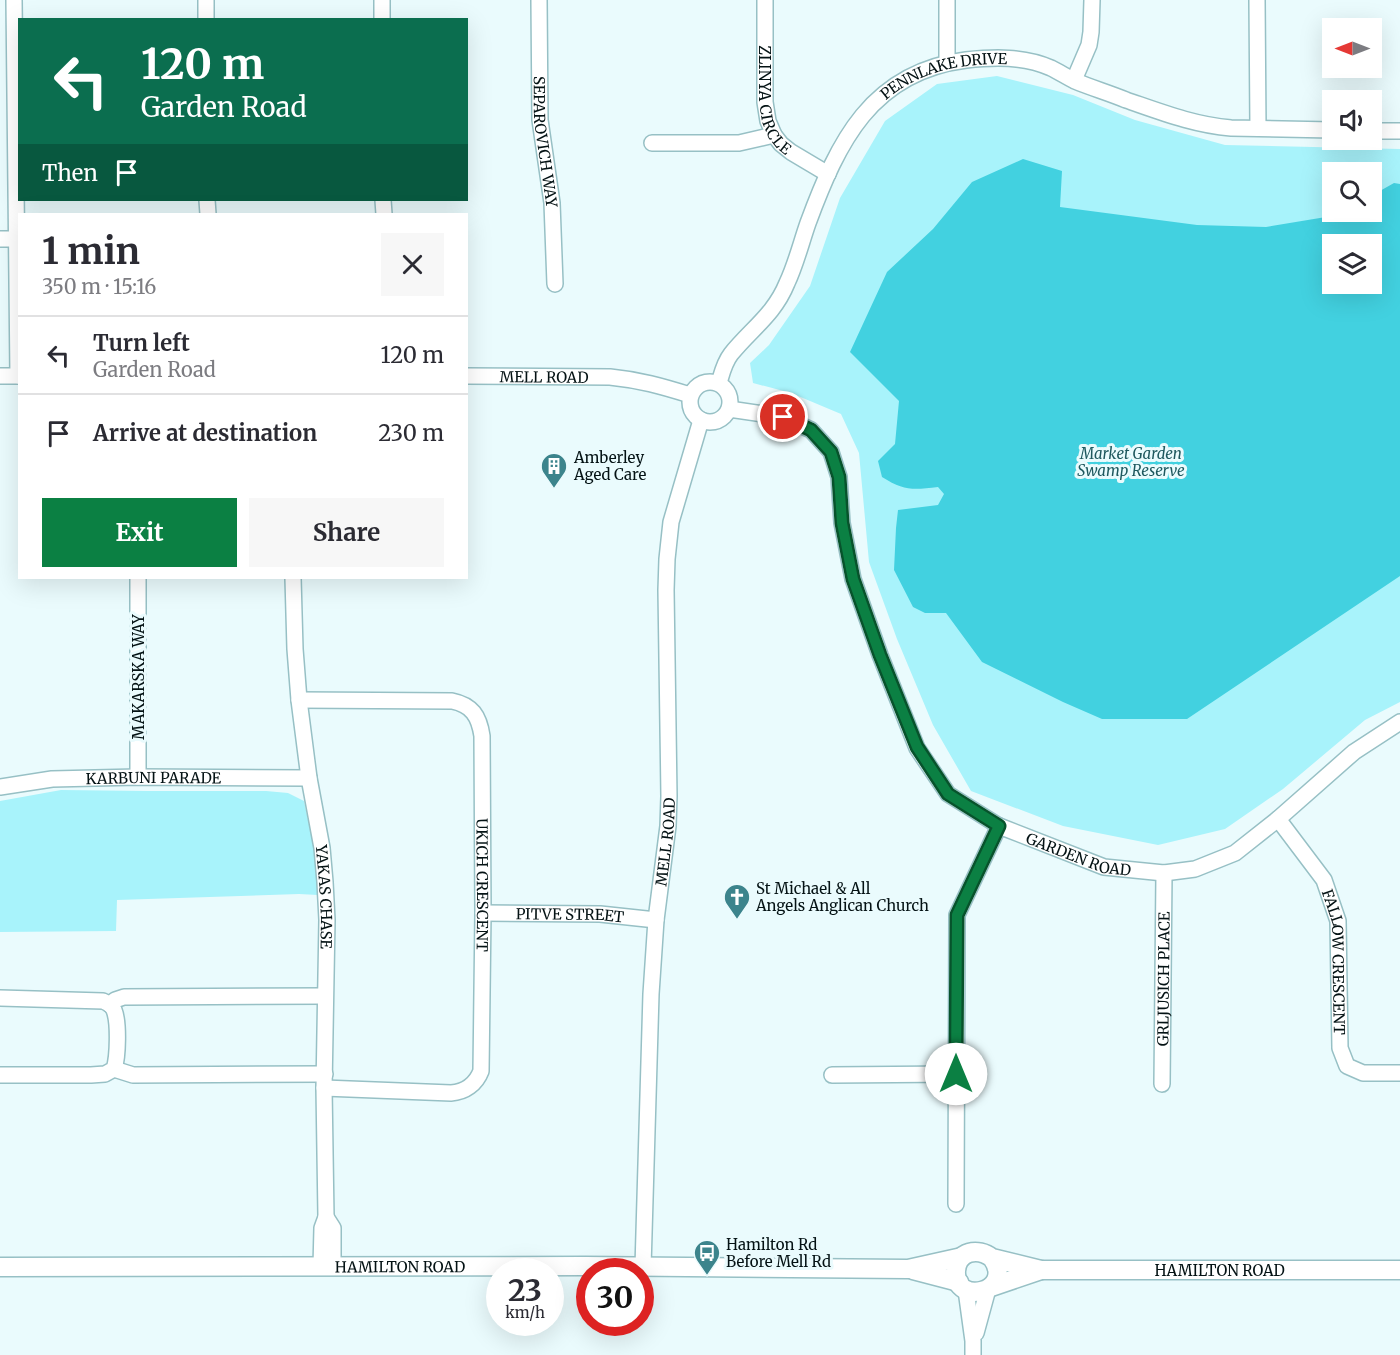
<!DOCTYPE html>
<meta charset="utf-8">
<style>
:root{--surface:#fff;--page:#f7f7f7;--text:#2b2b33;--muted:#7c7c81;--line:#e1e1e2;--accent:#0b8043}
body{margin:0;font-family:Merriweather,serif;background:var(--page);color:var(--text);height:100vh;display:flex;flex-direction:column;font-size:22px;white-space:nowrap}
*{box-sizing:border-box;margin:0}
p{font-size:20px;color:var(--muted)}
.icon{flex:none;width:33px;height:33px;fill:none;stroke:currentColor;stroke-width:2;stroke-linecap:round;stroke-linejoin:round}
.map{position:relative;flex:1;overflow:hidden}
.side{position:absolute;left:18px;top:213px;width:450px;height:366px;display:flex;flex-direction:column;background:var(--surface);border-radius:0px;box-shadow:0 6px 24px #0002}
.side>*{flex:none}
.banner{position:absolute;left:18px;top:18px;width:450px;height:183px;border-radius:0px;box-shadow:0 6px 24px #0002;background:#0b6e4f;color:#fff;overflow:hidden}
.needle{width:39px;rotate:270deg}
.buttons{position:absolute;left:1322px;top:18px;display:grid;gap:12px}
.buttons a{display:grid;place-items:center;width:60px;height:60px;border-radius:0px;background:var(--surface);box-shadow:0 6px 24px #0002;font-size:30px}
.speed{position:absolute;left:486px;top:1258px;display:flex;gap:12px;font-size:30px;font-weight:700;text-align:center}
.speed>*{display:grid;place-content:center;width:78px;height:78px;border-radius:50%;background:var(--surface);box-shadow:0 6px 24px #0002;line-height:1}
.speed small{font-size:15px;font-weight:400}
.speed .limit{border:9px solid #d22;background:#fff;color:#111}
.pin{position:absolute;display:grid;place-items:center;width:51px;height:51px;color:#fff;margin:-26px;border:3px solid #fff;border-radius:50%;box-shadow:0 2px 6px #0007}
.me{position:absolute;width:66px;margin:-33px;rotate:0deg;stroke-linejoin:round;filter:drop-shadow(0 0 4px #0008)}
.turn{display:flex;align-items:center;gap:21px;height:126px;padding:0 24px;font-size:27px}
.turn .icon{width:78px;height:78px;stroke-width:2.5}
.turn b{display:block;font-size:42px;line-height:51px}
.then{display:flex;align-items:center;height:57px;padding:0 24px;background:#0003;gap:12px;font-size:22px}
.round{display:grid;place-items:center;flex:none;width:63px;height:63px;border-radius:0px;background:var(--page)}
.headline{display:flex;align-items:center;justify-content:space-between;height:102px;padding:0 24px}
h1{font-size:36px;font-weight:700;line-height:45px}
.primary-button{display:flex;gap:12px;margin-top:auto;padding:12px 24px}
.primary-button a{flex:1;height:69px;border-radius:0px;background:var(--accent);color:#fff;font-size:24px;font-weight:700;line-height:69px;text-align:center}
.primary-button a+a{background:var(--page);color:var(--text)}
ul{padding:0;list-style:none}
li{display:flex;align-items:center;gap:18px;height:78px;padding:0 24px;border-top:2px solid var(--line)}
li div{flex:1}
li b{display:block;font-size:22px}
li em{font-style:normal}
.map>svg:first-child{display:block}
.green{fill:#a8f3fb;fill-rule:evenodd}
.water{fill:#42d1e0;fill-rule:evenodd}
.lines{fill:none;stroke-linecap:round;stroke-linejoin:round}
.minor-casing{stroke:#97c0c5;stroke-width:18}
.major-casing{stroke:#97c0c5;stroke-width:21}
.minor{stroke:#fff;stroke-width:15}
.major{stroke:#fff;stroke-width:18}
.route-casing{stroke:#07532c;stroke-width:15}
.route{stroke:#0b8043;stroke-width:10}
.labels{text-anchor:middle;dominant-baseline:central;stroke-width:6;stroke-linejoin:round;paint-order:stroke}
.street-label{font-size:15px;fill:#041214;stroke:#eafbfd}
.park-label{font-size:15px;font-style:italic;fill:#1e585e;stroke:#eafbfd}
.poi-label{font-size:15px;fill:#041214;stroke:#eafbfd;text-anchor:start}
</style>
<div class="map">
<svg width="1400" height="1355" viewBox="0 0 1400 1355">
<rect width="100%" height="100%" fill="#eafbfd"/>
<g class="green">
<path d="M997,76L1073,95L1135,120L1225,145L1400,149V702L1365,720L1283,789L1225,829L1158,845L1063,826L971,791L933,725L897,639L869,562L859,453L841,414L791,393L753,383L750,363L769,345L810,286L840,198L885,121L937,84ZM1332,172H1371V212H1332ZM1332,244H1371V284H1332Z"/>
<path d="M61,790L148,791H266L288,793L304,801L314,848L318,895L299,894L117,900L116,931L0,932V801Z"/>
</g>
<path class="water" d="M1023,159L1062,171L1060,207L1197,225L1266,227L1338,215L1345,212H1371V196L1394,183L1400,184V576L1187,719H1102L1063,702L982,662L946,613H925L913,607L894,570L896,528L898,510L938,505L944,494L938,487C913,490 904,491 882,477L878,461L895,444L899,401L850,352L887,272L933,229L972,182ZM1332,244H1371V284H1332Z"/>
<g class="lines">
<g class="minor-casing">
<g id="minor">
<path d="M14,0L18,376"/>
<path d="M206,0V20"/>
<path d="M382,0V20"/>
<path id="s1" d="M539,0L540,120L552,203L555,284"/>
<path id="s2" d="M765,0V102L768,121L774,135L781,144L791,152L828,174"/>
<path d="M947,0V63"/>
<path d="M1257,0L1258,128"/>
<path d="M1074,80L1089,45L1091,32L1092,0"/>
<path d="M1371,131H1400"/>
<path d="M652,143H739L774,135"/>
<path d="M207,200L208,214"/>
<path d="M383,200L384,214"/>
<path d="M0,239H16"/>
<path d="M0,376H20"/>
<path id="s3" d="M466,376L610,377C640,380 661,386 690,395"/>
<circle cx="710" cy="402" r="20"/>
<path id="s4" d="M719,383C722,373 724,363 731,354C751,329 774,315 787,283C796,264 801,243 808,223C838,142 871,72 966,60C994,57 1024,56 1051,68C1059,72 1067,77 1075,81C1092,88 1109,93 1126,100C1161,112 1194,125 1231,128L1332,130"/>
<path id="s5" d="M729,409L783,417L811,430L831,452L839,477L842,523L853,579L880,655L917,748L948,794L999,826L1104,867L1164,873L1195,869L1235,853L1278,819L1354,752L1400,722"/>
<path id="s6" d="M293,578L295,649L299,700L309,778L322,848L325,882L327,920L324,1088L326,1217L322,1228L321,1266"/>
<path id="s7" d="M299,700L452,701C472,705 479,716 482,736L483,913L481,1071C476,1084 465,1092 451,1093L324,1088"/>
<path d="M138,777V578"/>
<path id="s8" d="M0,787L52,779L138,777L309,778"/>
<path id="s9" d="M1278,819L1324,880L1338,921L1340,1048L1347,1066L1363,1073H1400"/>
<path id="s10" d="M483,913L600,914L656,920"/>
<path d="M0,998L103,1001C108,1003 112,1005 114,1010C119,1022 118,1057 114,1069L105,1074L91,1075H0"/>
<path d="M110,1005L115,1000L124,997L325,996"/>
<path d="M114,1069L133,1075L325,1074"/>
<path d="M832,1075L956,1074"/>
<path id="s11" d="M1162,1084L1164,873"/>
<path d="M956,1204L957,915L999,826"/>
<path d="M326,1217L333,1228V1266"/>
<path id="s12" d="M643,1267L651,994L656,920L668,826L669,796L666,590L667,559L671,522L701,420"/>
<path d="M966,1290L973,1341V1355"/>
<path d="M976,1333L988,1289"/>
</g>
</g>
<g class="major-casing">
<g id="major">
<path id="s13" d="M992,1258C1016,1292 954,1307 956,1271C957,1251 978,1247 992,1258L1041,1270H1400"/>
<path id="s14" d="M0,1267L585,1266L908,1269L962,1257"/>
<path d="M913,1270L959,1282"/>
<path d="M991,1287L1041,1270"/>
</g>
</g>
<use href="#minor" class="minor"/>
<use href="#major" class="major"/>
</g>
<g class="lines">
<g class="route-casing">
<path id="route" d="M783,417L811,430L831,452L839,477L842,523L853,579L880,655L917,747L948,794L999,826L957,915L956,1074"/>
</g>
<use href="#route" class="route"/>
</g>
<defs>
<g id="building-pin" transform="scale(1.35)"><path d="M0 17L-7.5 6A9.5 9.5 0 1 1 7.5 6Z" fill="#3c848c" stroke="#eafbfd"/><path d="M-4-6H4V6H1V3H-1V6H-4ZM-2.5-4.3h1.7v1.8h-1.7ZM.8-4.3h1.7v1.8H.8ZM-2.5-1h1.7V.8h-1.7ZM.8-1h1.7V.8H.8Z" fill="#fff"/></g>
<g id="church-pin" transform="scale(1.35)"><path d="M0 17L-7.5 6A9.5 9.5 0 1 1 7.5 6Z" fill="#3c848c" stroke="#eafbfd"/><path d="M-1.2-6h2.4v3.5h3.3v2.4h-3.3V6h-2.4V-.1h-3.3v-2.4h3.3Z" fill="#fff"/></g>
<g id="bus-pin" transform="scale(1.35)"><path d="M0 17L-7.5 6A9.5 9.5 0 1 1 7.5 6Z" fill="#3c848c" stroke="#eafbfd"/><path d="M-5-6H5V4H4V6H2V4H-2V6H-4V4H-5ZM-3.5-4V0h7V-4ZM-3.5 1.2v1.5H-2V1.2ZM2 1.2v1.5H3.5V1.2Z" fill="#fff"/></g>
</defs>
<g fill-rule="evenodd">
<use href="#building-pin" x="554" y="466"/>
<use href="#church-pin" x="737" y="897"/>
<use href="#bus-pin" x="707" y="1253"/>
</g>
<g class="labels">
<g class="street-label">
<text stroke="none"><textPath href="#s4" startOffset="402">PENNLAKE DRIVE</textPath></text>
<text stroke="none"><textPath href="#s2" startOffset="102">ZLINYA CIRCLE</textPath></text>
<text stroke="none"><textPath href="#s1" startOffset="142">SEPAROVICH WAY</textPath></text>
<text stroke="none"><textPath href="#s3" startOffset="78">MELL ROAD</textPath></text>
<text transform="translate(138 677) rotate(-90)">MAKARSKA WAY</text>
<text stroke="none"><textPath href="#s8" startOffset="154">KARBUNI PARADE</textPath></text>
<text stroke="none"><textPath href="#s12" startOffset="426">MELL ROAD</textPath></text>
<text stroke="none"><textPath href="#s5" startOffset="626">GARDEN ROAD</textPath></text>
<text stroke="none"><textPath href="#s7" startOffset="352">UKICH CRESCENT</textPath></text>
<text stroke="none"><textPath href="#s6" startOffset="321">YAKAS CHASE</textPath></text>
<text stroke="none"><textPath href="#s10" startOffset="87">PITVE STREET</textPath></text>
<text stroke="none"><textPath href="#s9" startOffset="160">FALLOW CRESCENT</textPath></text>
<text stroke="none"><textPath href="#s11" startOffset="105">GRLJUSICH PLACE</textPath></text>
<text stroke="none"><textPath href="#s14" startOffset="400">HAMILTON ROAD</textPath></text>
<text stroke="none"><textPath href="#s13" startOffset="358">HAMILTON ROAD</textPath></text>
</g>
<g class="park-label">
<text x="1131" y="453">Market Garden<tspan x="1131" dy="17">Swamp Reserve</tspan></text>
</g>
<g class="poi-label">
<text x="574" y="457">Amberley<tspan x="574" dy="17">Aged Care</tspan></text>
<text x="756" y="888">St Michael &amp; All<tspan x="756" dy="17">Angels Anglican Church</tspan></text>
<text x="726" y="1244">Hamilton Rd<tspan x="726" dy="17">Before Mell Rd</tspan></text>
</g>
</g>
</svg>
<div class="buttons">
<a><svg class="needle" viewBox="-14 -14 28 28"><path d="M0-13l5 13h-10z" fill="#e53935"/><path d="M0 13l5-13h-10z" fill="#7c7c81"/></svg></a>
<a><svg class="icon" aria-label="sound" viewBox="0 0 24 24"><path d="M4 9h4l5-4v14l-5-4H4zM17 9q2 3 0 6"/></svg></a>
<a><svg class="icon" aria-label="search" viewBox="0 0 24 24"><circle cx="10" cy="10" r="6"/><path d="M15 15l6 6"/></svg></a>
<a><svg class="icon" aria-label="layers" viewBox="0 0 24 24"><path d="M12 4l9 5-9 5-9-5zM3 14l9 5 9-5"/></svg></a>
</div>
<div class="speed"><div>23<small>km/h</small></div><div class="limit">30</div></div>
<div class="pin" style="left:783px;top:417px;background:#d93025"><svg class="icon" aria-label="arrive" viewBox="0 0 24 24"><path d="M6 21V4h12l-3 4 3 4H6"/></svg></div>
<svg class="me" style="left:956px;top:1074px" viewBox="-20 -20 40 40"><circle r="19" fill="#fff"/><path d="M0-13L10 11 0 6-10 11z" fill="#0b8043"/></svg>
<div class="banner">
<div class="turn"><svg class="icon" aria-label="left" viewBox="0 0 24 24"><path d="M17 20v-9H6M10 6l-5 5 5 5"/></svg><div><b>120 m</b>Garden Road</div></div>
<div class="then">Then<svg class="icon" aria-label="arrive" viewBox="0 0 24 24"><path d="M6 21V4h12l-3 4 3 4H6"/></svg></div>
</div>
<section class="side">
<div class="headline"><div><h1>1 min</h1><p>350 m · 15:16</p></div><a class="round"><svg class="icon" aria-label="close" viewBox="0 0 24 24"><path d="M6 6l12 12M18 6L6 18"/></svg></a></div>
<ul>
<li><svg class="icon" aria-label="left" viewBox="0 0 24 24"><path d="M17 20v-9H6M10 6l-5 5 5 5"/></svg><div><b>Turn left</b><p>Garden Road</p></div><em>120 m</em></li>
<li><svg class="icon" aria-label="arrive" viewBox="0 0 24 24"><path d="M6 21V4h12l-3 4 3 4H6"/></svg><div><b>Arrive at destination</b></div><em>230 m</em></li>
</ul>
<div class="primary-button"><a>Exit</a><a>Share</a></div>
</section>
</div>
